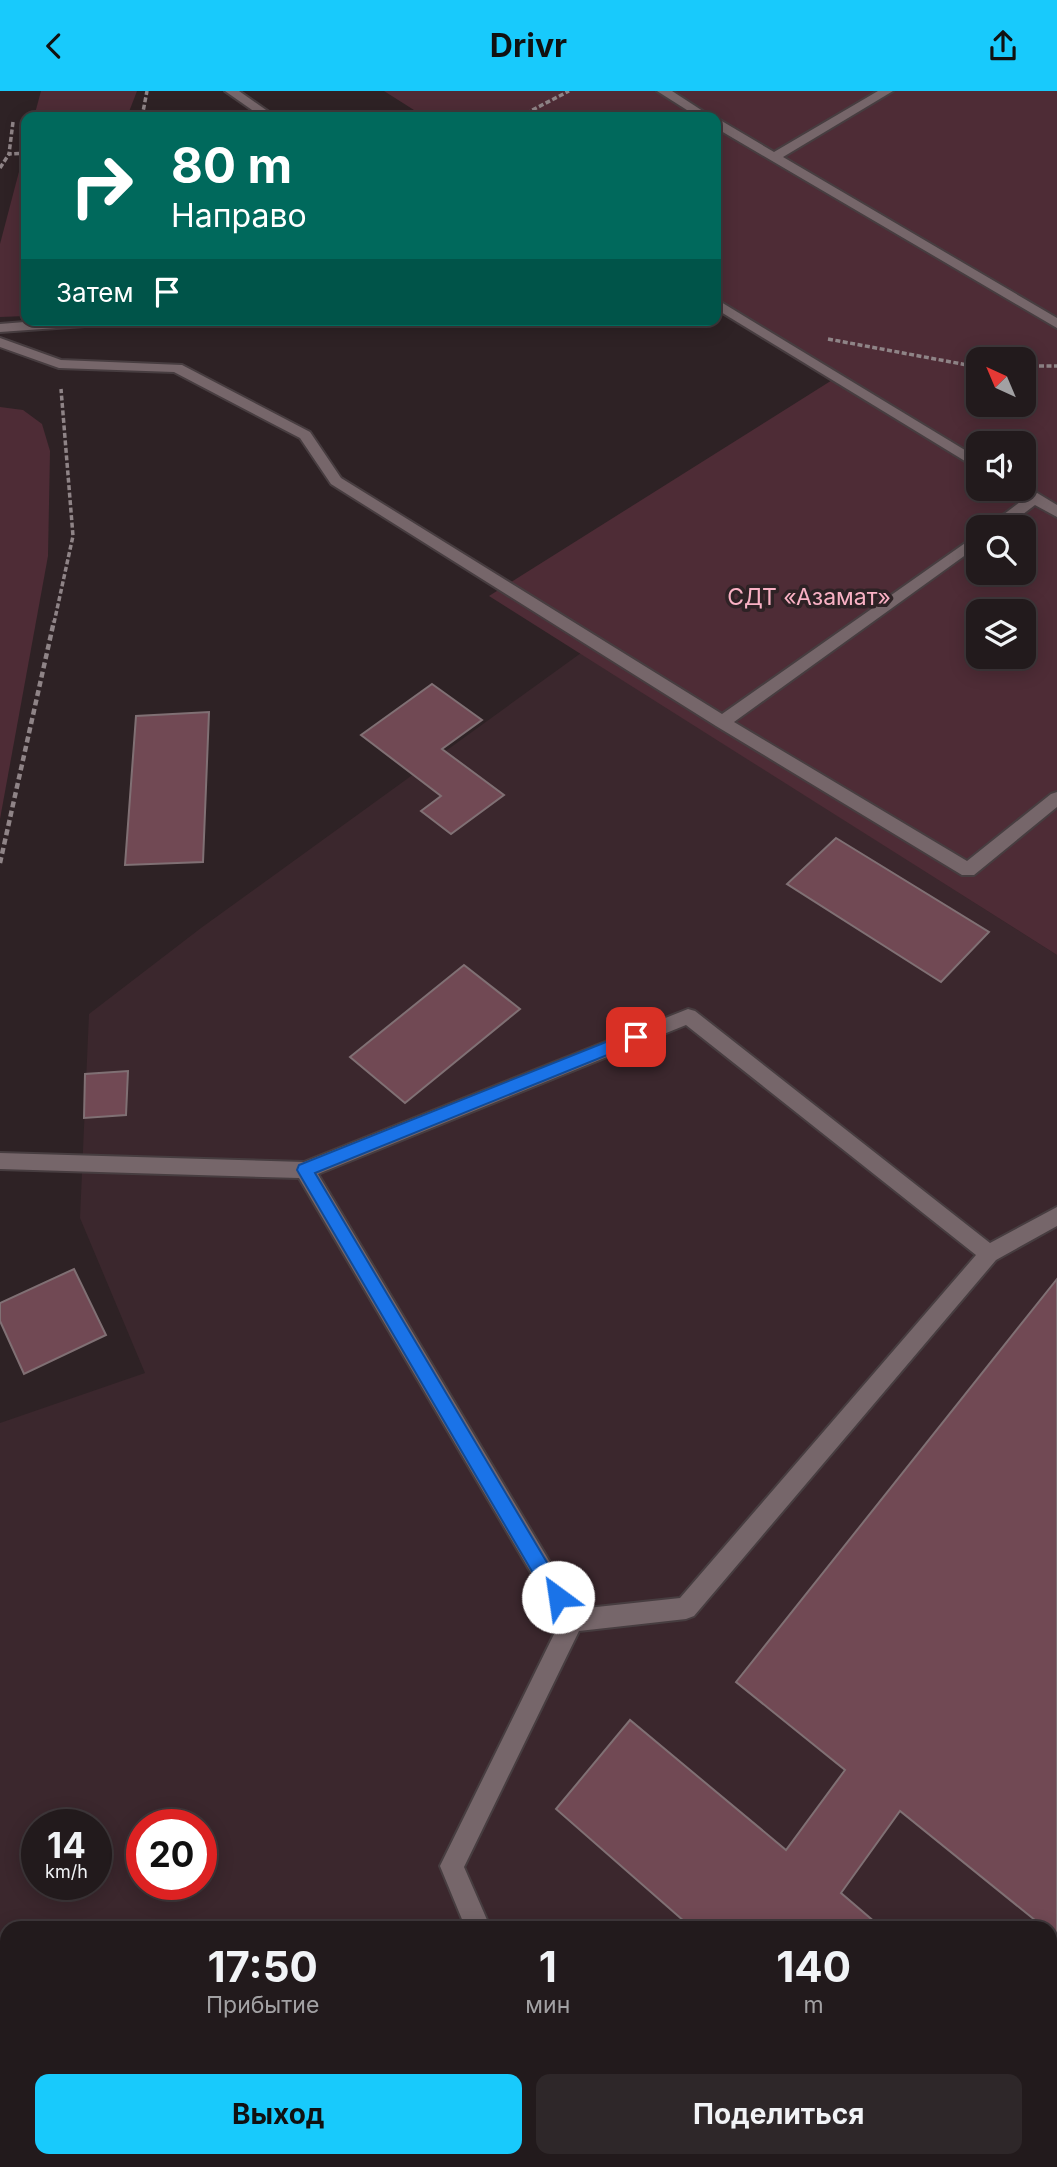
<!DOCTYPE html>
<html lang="ru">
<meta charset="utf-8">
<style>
:root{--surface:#221a1c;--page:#2e2729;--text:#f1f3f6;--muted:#a2a1a3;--line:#3f383b;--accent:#18cafc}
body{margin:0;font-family:Inter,sans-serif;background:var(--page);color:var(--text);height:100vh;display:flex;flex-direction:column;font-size:26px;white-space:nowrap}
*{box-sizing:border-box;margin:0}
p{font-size:23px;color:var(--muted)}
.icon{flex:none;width:38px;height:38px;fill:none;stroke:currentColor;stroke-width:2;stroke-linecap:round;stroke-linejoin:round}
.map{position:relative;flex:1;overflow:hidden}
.panel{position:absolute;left:0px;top:1830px;width:1057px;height:247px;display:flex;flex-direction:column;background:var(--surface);border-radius:21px 21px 0 0;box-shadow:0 4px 18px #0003,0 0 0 2px var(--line)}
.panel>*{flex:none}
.guide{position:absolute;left:21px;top:21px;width:700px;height:214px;border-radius:14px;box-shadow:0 4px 18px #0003,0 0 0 2px var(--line);background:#00695c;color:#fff;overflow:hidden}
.needle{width:46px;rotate:316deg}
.buttons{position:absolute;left:966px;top:256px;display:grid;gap:14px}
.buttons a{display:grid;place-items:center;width:70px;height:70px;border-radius:14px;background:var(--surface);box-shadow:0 4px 18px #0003,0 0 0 2px var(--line);font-size:35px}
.speed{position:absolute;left:21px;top:1718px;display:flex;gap:14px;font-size:35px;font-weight:700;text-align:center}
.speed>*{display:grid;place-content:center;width:91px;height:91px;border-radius:50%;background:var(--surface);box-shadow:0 4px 18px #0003,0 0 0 2px var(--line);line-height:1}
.speed small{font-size:18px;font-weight:400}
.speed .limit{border:10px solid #d22;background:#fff;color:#111}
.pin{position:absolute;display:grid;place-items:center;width:60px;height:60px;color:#fff;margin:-30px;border-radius:14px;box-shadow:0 4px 10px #0006}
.me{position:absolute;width:77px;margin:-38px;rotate:329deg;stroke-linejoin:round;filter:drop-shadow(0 0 5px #0008)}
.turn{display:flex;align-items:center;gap:24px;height:147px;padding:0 35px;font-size:32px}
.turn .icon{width:91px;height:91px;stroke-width:2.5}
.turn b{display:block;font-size:49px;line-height:60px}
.then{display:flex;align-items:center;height:66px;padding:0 35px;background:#0003;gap:14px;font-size:26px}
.eta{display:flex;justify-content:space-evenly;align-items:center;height:119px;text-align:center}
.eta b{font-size:42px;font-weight:700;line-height:49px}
.primary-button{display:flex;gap:14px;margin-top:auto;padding:14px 35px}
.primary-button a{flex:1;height:80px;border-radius:14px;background:var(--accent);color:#111;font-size:28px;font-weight:700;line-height:80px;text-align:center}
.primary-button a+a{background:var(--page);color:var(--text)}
header{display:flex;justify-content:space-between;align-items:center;height:91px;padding:0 35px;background:var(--accent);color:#111;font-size:32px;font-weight:700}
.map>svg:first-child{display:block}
.built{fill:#3b272d;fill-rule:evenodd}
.green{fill:#4e2c36;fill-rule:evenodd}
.building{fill:#714954;stroke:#807074;stroke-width:2}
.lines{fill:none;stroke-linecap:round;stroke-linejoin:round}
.lane-casing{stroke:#473d40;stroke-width:4}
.path-far1{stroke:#8f8487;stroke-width:3.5;stroke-dasharray:5 2.5;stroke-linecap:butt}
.path{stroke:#8f8487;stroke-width:4.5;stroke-dasharray:6 3.5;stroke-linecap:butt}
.lane{fill:#76666a;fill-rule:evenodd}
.route{fill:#1a73e8;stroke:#114b97;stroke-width:2}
.labels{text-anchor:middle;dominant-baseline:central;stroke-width:7;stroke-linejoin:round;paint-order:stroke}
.park-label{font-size:23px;fill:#f9b1c4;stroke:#2e2225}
</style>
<header><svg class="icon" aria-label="back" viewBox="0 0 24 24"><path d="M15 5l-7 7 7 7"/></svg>Drivr<svg class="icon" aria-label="share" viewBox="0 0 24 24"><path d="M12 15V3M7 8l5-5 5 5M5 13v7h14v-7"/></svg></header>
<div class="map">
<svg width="1057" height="2076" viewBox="0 0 1057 2076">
<rect width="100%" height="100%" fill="#2e2225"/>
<path class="built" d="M581,562L1057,864V2076H0V1332L145,1282L80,1127L89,923L201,837ZM37,1734H96V1794H37ZM142,1734H201V1794H142ZM7,1838H1050V2070H7Z"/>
<g class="green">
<path d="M41,0H137L127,26H34Z"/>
<path d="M384,0H1057V864L489,505L837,286L716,210V26H425ZM978,268H1024V313H978ZM978,352H1024V397H978ZM978,436H1024V481H978ZM978,520H1024V565H978Z"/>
<path d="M26,54V225L0,226V153Z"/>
<path d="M0,316L23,319L42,333L50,360L48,465L0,728Z"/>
</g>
<g class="building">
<path d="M432,593L482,629L442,658L504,704L451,743L421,720L441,705L361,644Z"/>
<path d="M209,621L203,771L125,774L136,625Z"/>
<path d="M836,747L989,841L941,891L787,793Z"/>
<path d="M464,874L520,918L405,1012L350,966Z"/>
<path d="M128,980L126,1024L84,1027L85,983Z"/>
<path d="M74,1178L106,1244L24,1283L0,1230V1212Z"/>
<path d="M1057,1188V1846L1050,1838H1046L900,1720L841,1802L883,1838H693L556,1718L630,1629L786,1759L845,1679L736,1591Z"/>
</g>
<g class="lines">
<g class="lane-casing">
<g id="lane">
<path d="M225,0H239L276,26H262Z"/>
<path d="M657,0H672L712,26H698Z"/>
<path d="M878,0H893L783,66L1057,227V237L716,37V28L720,29L774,61Z"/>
<path d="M716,208L978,367V378L716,218Z"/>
<path d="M49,229H120L113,233L0,241V233Z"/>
<path d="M0,247L61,269L182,274L310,341L341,387L722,623L978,443V455L734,631L967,770L1051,703L1057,701V716L974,784H962L716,635L331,393L300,347L174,281L59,277L0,256Z"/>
<path d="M1024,394L1057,414V426L1035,414L1006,436H987L1024,408L1011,397H1024Z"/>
<path d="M688,918L695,920L990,1152L1057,1116V1135L996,1169L694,1525L686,1528L579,1540L464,1776L491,1838H466L440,1775L560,1531L299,1087L0,1078V1062L304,1071ZM686,934L976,1164L680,1507L578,1518L318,1083Z"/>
<path d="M568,2070H594L596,2076H570Z"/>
</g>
</g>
<g class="path-far1">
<path d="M142,26L147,0"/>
<path d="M519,26L569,0"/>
<path d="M13,31L9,63L26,62"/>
<path d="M0,77L9,63"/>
<path d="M828,248L978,276"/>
<path d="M1024,275H1057"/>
<path d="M54,532L73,445L61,298"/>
</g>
<path class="path" d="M0,772L54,530"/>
<use href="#lane" class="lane"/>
</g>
<path class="route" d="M636,939L644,946L642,950L315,1082L564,1500L567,1506L564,1513L558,1515L551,1513L297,1079L299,1074Z"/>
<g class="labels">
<g class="park-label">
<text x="809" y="506">СДТ «Азамат»</text>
</g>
</g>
</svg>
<div class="buttons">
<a><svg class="needle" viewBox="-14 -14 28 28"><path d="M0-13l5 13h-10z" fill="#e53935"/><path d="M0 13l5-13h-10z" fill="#a2a1a3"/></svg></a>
<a><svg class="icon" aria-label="sound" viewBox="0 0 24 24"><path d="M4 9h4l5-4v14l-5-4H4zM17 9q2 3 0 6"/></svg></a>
<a><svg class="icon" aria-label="search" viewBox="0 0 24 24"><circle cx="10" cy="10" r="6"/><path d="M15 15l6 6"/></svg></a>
<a><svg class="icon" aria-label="layers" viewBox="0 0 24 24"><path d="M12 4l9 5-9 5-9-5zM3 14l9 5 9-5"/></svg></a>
</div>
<div class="speed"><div>14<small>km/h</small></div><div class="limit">20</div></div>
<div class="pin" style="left:636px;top:946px;background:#d93025"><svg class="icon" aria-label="arrive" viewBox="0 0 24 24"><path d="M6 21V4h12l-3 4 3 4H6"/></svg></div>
<svg class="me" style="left:558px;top:1506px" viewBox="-20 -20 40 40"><circle r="19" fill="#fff"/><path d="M0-13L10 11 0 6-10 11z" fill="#1a73e8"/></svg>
<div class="guide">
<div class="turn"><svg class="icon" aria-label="right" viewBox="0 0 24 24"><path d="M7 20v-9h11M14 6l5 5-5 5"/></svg><div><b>80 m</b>Направо</div></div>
<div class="then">Затем<svg class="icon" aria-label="arrive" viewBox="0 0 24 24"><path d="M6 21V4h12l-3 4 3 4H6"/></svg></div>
</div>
<section class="panel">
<div class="eta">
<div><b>17:50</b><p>Прибытие</p></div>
<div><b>1</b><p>мин</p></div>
<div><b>140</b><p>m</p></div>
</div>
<div class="primary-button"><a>Выход</a><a>Поделиться</a></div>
</section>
</div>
